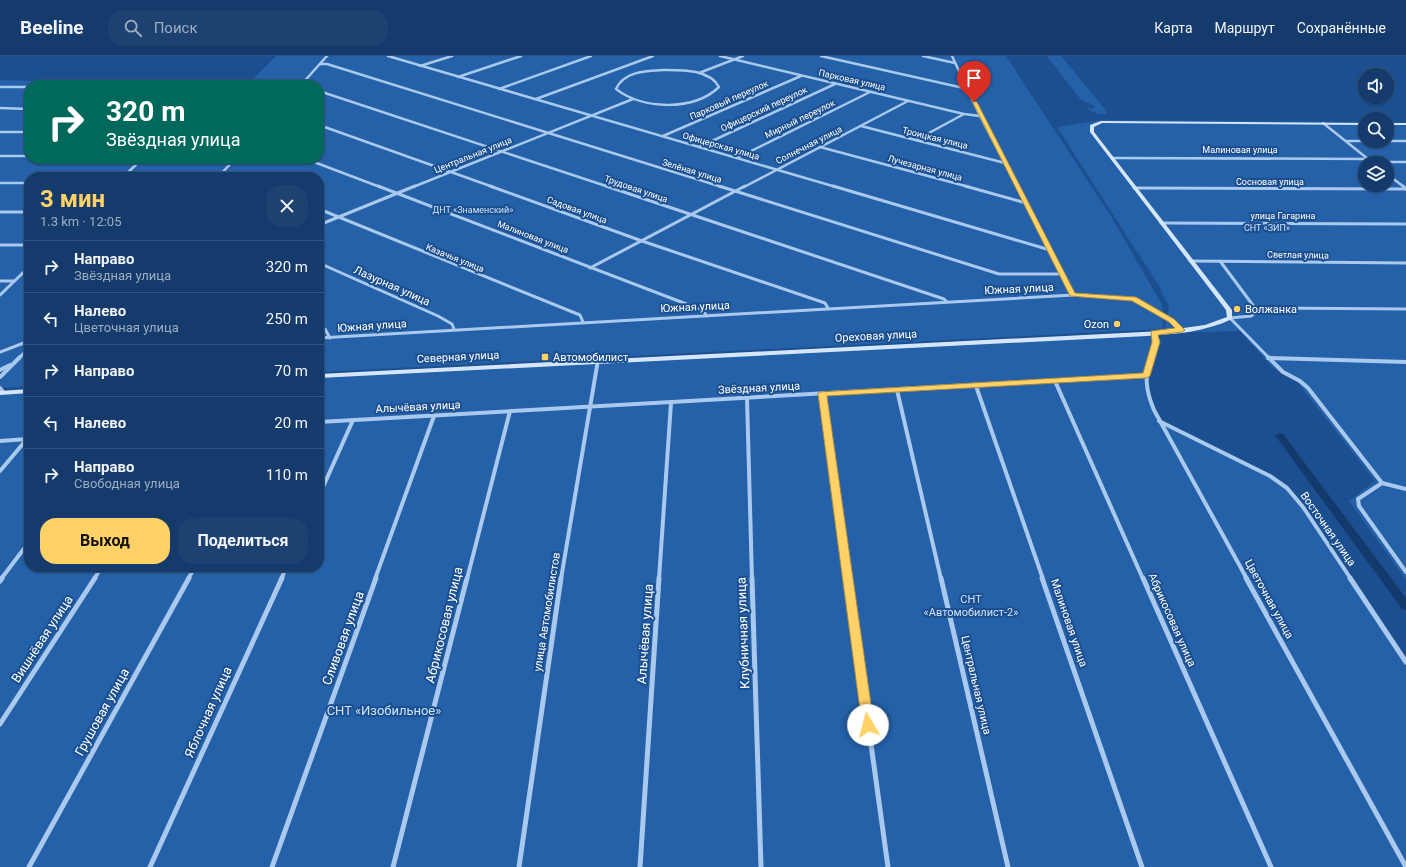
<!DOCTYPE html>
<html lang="ru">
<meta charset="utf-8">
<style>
:root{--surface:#143b6b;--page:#1d4271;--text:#f1f3f6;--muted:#9dadc1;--line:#33557e;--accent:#ffd166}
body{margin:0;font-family:Roboto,sans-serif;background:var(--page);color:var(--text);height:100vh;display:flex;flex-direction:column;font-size:15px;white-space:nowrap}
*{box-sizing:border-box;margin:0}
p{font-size:13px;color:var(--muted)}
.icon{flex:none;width:22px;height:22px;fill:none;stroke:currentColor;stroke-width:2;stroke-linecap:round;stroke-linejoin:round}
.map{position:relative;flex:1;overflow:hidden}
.drawer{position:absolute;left:24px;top:116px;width:300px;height:400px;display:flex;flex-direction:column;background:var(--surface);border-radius:16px;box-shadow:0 1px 3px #0004,0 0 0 1px var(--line)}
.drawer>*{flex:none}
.guide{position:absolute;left:24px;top:24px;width:300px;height:84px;border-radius:16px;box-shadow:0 1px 3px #0004,0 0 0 1px var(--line);background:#00695c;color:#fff;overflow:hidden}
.tools{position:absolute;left:1358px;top:12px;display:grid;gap:8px}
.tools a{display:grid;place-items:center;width:36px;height:36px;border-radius:50%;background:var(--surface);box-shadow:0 1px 3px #0004,0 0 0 1px var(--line);font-size:20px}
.pin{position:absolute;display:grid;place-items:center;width:34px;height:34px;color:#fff;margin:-41px -17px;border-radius:50% 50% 50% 0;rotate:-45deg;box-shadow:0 0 4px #0007}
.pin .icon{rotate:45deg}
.me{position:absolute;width:44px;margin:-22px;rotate:352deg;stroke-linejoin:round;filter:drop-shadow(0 0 3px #0008)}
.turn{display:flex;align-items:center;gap:14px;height:84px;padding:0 16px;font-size:18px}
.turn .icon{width:52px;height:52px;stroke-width:2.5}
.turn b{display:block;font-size:28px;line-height:34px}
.round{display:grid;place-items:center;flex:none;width:42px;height:42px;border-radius:16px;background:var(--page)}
.headline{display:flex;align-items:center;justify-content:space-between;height:68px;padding:0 16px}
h1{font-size:24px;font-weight:700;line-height:30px;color:var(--accent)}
.action{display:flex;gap:8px;margin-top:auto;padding:8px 16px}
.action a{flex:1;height:46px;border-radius:16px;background:var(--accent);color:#111;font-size:16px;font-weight:700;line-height:46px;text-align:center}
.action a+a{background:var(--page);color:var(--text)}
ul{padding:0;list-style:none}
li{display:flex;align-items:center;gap:12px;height:52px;padding:0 16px;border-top:1px solid var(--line)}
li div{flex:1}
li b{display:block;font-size:15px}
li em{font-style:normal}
header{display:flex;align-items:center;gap:24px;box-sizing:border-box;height:56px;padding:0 20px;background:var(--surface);border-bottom:1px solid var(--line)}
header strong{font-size:19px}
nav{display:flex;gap:22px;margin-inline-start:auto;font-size:14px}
.search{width:280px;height:36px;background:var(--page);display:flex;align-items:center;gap:10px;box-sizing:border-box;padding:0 14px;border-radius:16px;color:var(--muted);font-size:15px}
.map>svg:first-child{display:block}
.green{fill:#2461a8;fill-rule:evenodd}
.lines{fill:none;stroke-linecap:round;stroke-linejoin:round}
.canal{fill:#123a6d;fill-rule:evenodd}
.street-far3{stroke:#a9c9ee;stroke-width:2.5}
.street-far2{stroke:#a9c9ee;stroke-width:3}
.street-far1{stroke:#a9c9ee;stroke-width:4}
.street{stroke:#a9c9ee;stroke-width:5}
.secondary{fill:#d6e6fa;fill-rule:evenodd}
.route{fill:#ffd166;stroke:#a68842}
.poi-dot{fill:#ffd166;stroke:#1b4f8f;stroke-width:1.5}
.labels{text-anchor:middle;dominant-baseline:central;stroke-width:4;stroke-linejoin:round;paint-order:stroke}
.far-street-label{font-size:9px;fill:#fff;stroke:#1b4f8f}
.far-park-label{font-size:9px;fill:#cfe3fa;stroke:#1b4f8f}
.street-label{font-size:11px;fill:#fff;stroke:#1b4f8f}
.poi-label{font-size:11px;fill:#fff;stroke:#1b4f8f;text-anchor:start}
.park-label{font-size:11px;fill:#cfe3fa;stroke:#1b4f8f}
.near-street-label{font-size:13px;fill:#fff;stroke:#1b4f8f}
.near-park-label{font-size:13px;fill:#cfe3fa;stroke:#1b4f8f}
</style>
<header>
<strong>Beeline</strong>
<div class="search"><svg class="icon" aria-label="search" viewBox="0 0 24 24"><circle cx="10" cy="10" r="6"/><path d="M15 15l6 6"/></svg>Поиск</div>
<nav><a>Карта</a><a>Маршрут</a><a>Сохранённые</a></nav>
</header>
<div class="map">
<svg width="1406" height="811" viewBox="0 0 1406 811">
<rect width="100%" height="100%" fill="#1b4f8f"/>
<g class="green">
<path d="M276,0H1006L1112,162L1162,249L1163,273L319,316V121H29V330L0,332V318L8,311H0V24L207,29H29V103H319V29H247Z"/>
<path d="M1047,0H1061L1104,52L1107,58C1100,58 1092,57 1087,52L1094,53L1095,50L1081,44Z"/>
<path d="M1102,64L1365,66V85H1387V66L1406,67V524L1349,445L1375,425L1298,327L1273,312L1240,275L1168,277L1165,271L1169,251L1159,230L1057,71ZM1365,107H1387V129H1365Z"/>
<path d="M1154,277C1158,292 1148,304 1146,319C1145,334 1154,351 1159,365L1244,405L1287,432L1303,451L1406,606V811H0V337L29,335V511H319V320Z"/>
</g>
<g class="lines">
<path class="canal" d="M1280,377L1283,378L1406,542V554L1402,553L1277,382L1275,380Z"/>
<g class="street-far3">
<path d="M388,0L836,131"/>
<path d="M720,0L964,58L980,60"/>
<path d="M821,0L968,33"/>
<path d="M923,0L955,7"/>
<path d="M952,0L980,60L1017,131"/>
<path d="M320,8H327L722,131"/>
<path d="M420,10L452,0"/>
<path d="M663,14C682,14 709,13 719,31C694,55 643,54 616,33C624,15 646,15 663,14Z"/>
<path d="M699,17L743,0"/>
<path d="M458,21L521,0"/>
<path d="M301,29L327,0"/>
<path d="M0,31H29"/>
<path d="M499,33L591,0"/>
<path d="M319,35L609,131"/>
<path d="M536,43L653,0"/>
<path d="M0,52L29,53"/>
<path d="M1323,67L1373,107"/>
<path d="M319,69L493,131"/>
<path d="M861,70L1005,107"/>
<path d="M0,76H29"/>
<path d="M663,80L801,20"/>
<path d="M916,84L964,58"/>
<path d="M1347,85H1365"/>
<path d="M1368,85H1406"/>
<path d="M699,91L835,28"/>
<path d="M820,91L969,131"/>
<path d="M0,100H29"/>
<path d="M737,102L870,36"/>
<path d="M1112,102L1368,103"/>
<path d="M306,103L380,131"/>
<path d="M1372,106H1406"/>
<path d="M222,117L242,121"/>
<path d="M1387,118L1404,131"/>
<path d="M123,121L142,103"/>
<path d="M218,121L235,103"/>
<path d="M0,127H29"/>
<path d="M413,131L633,43"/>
<path d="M744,131L908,45"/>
</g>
<g class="street-far2">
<path d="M378,130L702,254L707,260"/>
<path d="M490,130L642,185L825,247L828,252"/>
<path d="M606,130L944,243L947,246"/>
<path d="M719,130L999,218H1063"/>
<path d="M833,130L1050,194"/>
<path d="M965,130L1026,147"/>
<path d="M1017,130L1073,239"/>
<path d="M1403,130L1406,133"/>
<path d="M1134,132L1406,133"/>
<path d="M319,153L580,259L583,266"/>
<path d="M0,156H29"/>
<path d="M1161,167L1406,168"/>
<path d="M319,169L415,130"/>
<path d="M0,189H29"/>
<path d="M1190,205L1406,207"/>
<path d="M1220,205L1255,252"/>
<path d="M319,207L438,260L452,268L454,273"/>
<path d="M590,212L745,130"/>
<path d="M0,225H14"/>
<path d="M0,239L29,211"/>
<path d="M1230,262L1269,302"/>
<path d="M1230,262L1251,260L1255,257V252L1406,253"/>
<path d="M319,270L325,273L330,282"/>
<path d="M319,282L1073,239L1134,243L1171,264L1182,274"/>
<path d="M0,296L29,285"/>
<path d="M19,302L29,292"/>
<path d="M1151,302L1155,288L1154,277"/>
</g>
<g class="street-far1">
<path d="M1151,301C1144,321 1146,335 1154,354L1247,523"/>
<path d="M1268,301L1283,316L1300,325L1308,332L1382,427L1358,443L1359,450L1406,516"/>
<path d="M1268,302L1406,306"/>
<path d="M0,314L10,309"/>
<path d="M0,321L20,301"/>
<path d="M1055,325L1143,523"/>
<path d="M976,330L1043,523"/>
<path d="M0,332L3,336"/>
<path d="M897,334L941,523"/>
<path d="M822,338L848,523"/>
<path d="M747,342L752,523"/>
<path d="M1159,365L1270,420L1287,432L1303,451L1351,523"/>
<path d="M319,366L1146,319"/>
<path d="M0,385L28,383"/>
<path d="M0,415L27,383"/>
<path d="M1382,427L1406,433"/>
<path d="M319,440L353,364"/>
<path d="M1,523L29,486"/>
<path d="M94,523L102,511"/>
<path d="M188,523L195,511"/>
<path d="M281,523L287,511"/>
<path d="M375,523L434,360"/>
<path d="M467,523L510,355"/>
<path d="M561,523L598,304"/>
<path d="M659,523L671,347"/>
</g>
<g class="street">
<path d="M752,522L761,811"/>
<path d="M848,522L888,811"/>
<path d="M941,522L1008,811"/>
<path d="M1042,522L1142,811"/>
<path d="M1143,522L1271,811"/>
<path d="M1246,522L1406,811"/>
<path d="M1350,522L1406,606"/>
<path d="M0,525L2,522"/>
<path d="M0,668L95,522"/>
<path d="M29,811L189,522"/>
<path d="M150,811L282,522"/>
<path d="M272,811L376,522"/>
<path d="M393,811L467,522"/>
<path d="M519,811L561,522"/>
<path d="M640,811L659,522"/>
</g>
<g class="secondary">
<path d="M1101,65L1365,67V69L1102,67L1094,71V76L1232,254V263C1205,276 1176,278 1147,280L319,322V318L1162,275L1205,269L1227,261L1226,254L1090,76V69Z"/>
<rect x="1387" y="67" width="19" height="2"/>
<path d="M29,333V337L0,339V335Z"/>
</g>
</g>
<path class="route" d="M972,45L977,46L1075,237L1136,241L1174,263L1185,274L1182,276L1158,279L1160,286L1150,320L1146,322L827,340L874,669L872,672H864L862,669L818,338L819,336L1143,317L1152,286L1151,275L1175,272L1169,266L1132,245L1070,240Z"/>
<g class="poi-dot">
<circle cx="1237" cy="253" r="4"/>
<circle cx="1117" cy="268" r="4"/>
<rect x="541" y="297" width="8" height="8" rx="2"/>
</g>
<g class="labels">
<g class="far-street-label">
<text transform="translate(852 24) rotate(13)">Парковая улица</text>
<text transform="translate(729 44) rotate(-24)">Парковый переулок</text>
<text transform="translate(764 53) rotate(-25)">Офицерский переулок</text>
<text transform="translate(800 63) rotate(-26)">Мирный переулок</text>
<text transform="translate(935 82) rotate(14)">Троицкая улица</text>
<text transform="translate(809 89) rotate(-27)">Солнечная улица</text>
<text transform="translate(721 90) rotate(16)">Офицерская улица</text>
<text x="1240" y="94">Малиновая улица</text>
<text transform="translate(473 99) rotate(-22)">Центральная улица</text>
<text transform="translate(925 112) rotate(15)">Лучезарная улица</text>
<text transform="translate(692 115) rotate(17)">Зелёная улица</text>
<text x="1270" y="126">Сосновая улица</text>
<text transform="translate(636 133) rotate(19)">Трудовая улица</text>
<text transform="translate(577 154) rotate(20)">Садовая улица</text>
<text x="1283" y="160">улица Гагарина</text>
<text transform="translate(533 181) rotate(21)">Малиновая улица</text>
<text transform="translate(1298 199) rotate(1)">Светлая улица</text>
<text transform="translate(455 202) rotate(22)">Казачья улица</text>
</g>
<g class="far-park-label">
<text x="473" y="154">ДНТ «Знаменский»</text>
<text x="1267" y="172">СНТ «ЗИП»</text>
</g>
<g class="street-label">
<text transform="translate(392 230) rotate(24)">Лазурная улица</text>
<text transform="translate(1019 233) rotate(-3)">Южная улица</text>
<text transform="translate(695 251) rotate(-3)">Южная улица</text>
<text transform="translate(372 270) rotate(-4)">Южная улица</text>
<text transform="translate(876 280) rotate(-3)">Ореховая улица</text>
<text transform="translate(458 301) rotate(-3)">Северная улица</text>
<text transform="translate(759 332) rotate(-3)">Звёздная улица</text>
<text transform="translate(418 351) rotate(-3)">Алычёвая улица</text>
<text transform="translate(1328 473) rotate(55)">Восточная улица</text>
<text transform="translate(1269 543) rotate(61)">Цветочная улица</text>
<text transform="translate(547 556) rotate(-81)">улица Автомобилистов</text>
<text transform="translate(1172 564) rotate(66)">Абрикосовая улица</text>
<text transform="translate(1069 567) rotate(71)">Малиновая улица</text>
<text transform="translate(976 629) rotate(77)">Центральная улица</text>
</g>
<g class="poi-label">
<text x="1245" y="253">Волжанка</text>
<text x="1109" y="268" text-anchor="end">Ozon</text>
<text x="553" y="301">Автомобилист</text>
</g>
<g class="park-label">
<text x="971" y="543">СНТ<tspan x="971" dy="13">«Автомобилист-2»</tspan></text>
</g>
<g class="near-street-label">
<text transform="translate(444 569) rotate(-76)">Абрикосовая улица</text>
<text transform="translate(743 577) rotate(-92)">Клубничная улица</text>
<text transform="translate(645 578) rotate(-86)">Алычёвая улица</text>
<text transform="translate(343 582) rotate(-70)">Сливовая улица</text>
<text transform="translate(42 583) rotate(-57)">Вишнёвая улица</text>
<text transform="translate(102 656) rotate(-61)">Грушовая улица</text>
<text transform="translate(208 656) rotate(-66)">Яблочная улица</text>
</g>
<g class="near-park-label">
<text x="384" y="654">СНТ «Изобильное»</text>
</g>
</g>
</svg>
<div class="tools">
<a><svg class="icon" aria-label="sound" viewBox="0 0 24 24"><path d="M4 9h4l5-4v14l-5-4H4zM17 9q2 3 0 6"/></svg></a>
<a><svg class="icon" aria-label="search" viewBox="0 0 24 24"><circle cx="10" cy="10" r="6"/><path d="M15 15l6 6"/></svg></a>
<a><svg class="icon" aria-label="layers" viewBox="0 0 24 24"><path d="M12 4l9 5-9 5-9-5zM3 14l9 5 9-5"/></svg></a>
</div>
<div class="pin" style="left:974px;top:46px;background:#d93025"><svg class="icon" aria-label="arrive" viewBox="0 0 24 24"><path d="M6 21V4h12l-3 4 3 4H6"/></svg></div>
<svg class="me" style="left:868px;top:669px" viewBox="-20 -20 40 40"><circle r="19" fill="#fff"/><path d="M0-13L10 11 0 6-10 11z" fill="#ffd166"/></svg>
<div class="guide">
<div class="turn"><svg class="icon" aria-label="right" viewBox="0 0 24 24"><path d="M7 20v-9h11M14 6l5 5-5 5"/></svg><div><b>320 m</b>Звёздная улица</div></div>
</div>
<section class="drawer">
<div class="headline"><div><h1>3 мин</h1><p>1.3 km · 12:05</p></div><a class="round"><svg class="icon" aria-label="close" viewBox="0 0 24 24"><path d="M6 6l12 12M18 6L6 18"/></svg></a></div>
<ul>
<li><svg class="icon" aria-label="right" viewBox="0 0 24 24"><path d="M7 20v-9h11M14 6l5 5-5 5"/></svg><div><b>Направо</b><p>Звёздная улица</p></div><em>320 m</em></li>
<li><svg class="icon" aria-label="left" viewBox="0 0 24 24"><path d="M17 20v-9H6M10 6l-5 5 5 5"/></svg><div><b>Налево</b><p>Цветочная улица</p></div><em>250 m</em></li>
<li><svg class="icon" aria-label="right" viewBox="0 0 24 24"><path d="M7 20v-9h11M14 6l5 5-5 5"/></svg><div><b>Направо</b></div><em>70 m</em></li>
<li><svg class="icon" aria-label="left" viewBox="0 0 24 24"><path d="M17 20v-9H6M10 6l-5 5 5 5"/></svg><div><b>Налево</b></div><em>20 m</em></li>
<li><svg class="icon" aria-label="right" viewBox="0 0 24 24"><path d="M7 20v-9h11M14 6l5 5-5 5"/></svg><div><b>Направо</b><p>Свободная улица</p></div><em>110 m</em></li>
</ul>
<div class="action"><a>Выход</a><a>Поделиться</a></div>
</section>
</div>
